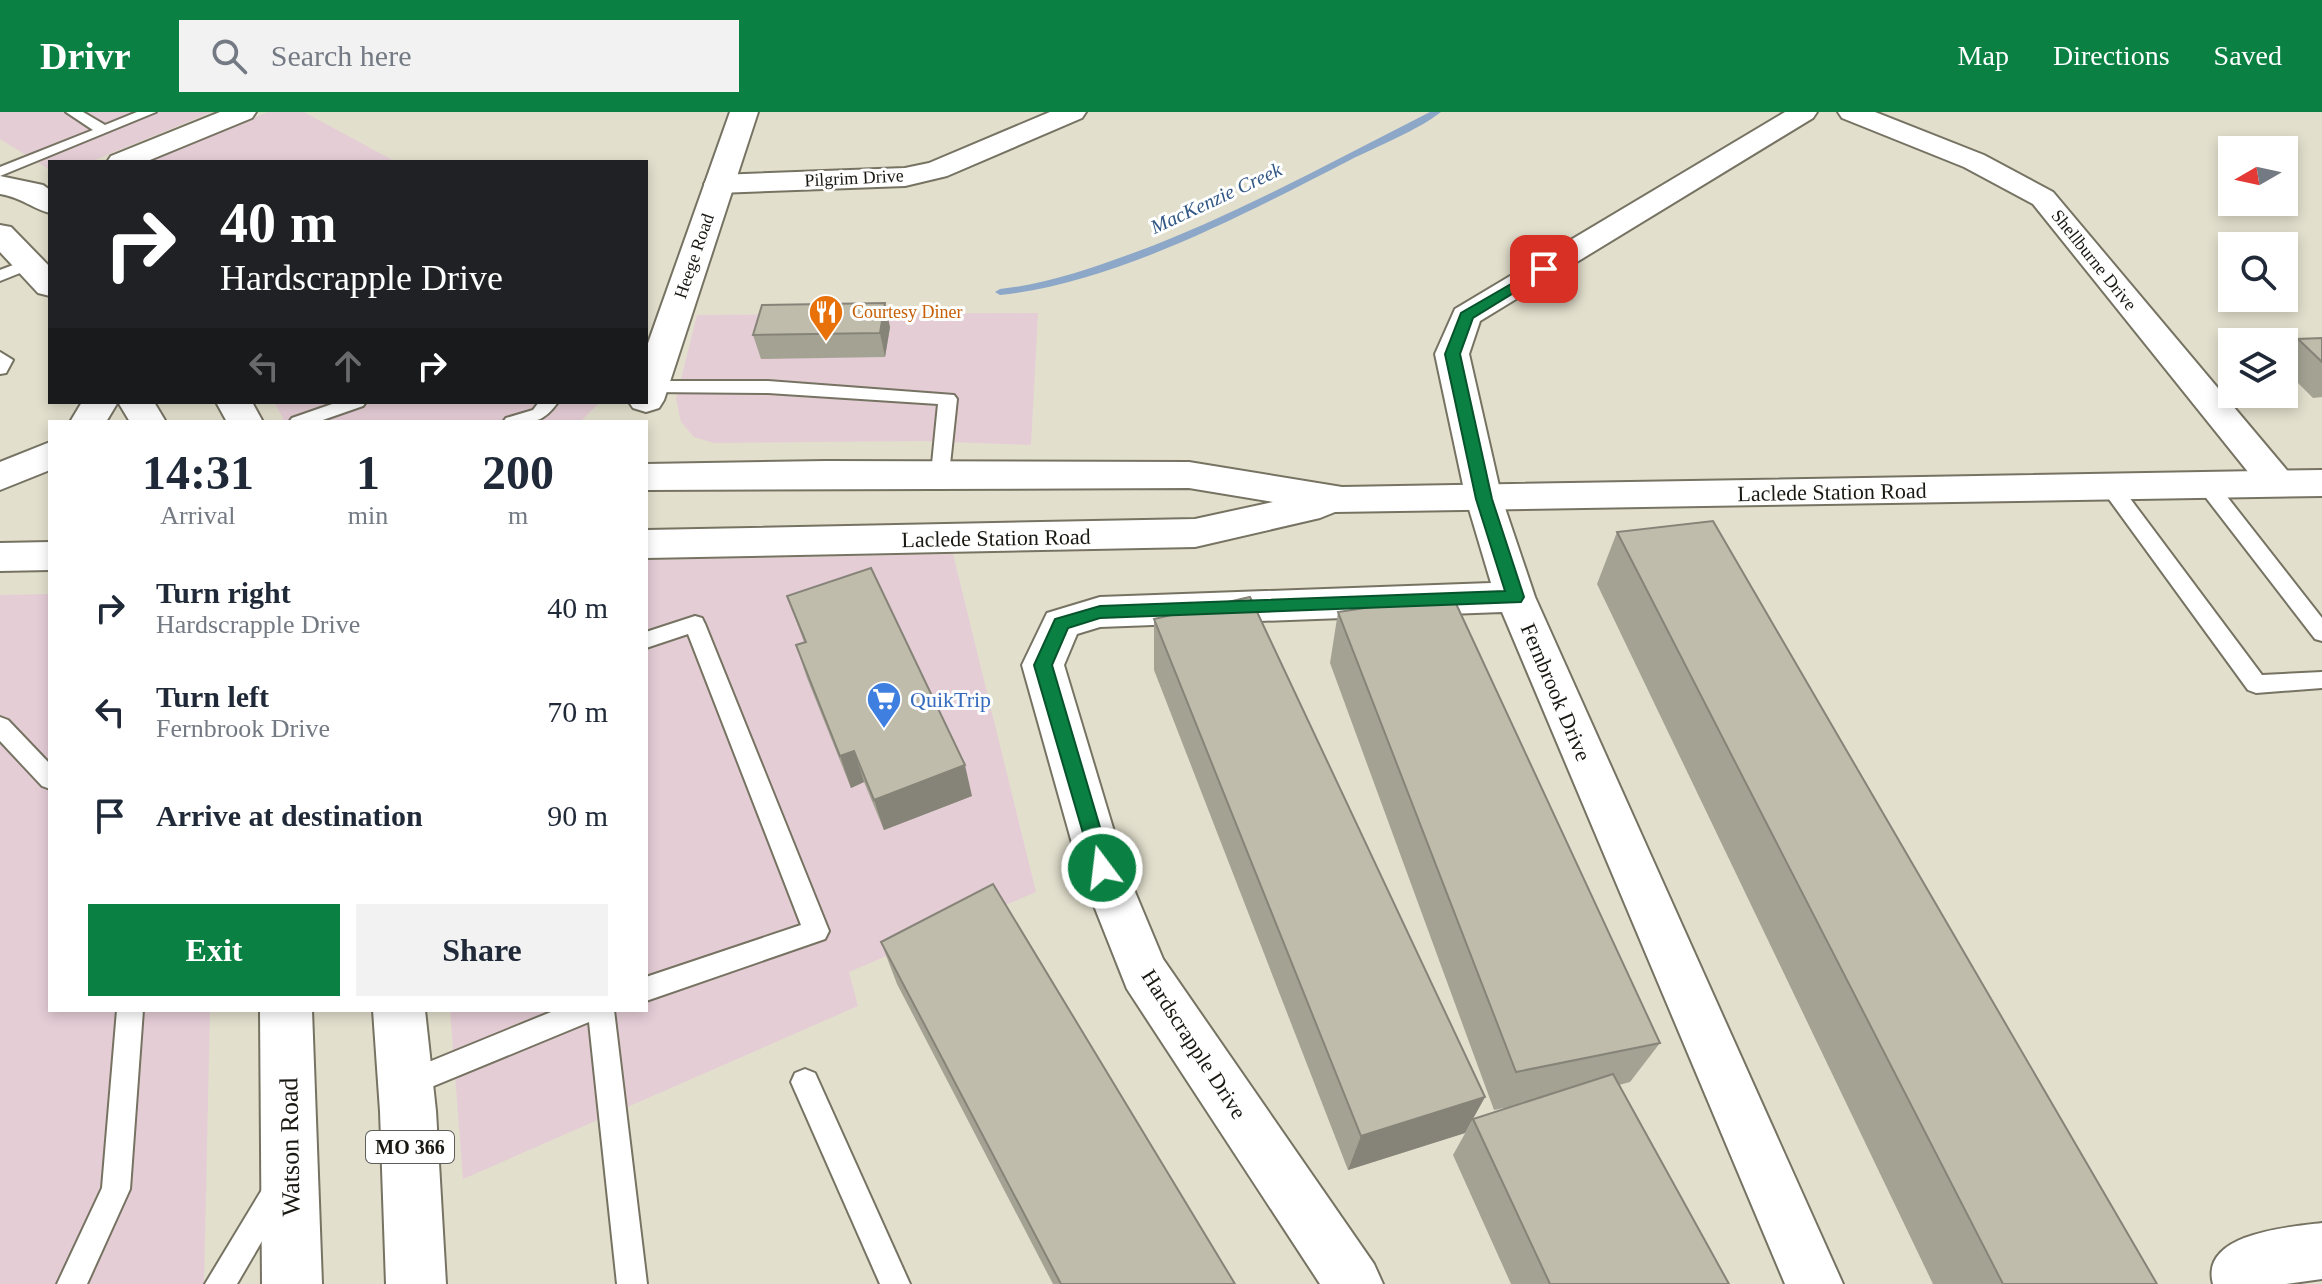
<!DOCTYPE html>
<style>
:root{--surface:#fff;--page:#f2f2f3;--text:#1f2937;--muted:#747a83;--accent:#0b8043}
body{margin:0;font-family:Georgia,serif;background:var(--page);color:var(--text);height:100vh;display:flex;flex-direction:column;font-size:30px;white-space:nowrap}
*{box-sizing:border-box;margin:0}
p{font-size:26px;color:var(--muted)}
.icon{flex:none;width:44px;height:44px;fill:none;stroke:currentColor;stroke-width:2;stroke-linecap:round;stroke-linejoin:round}
.map{position:relative;flex:1;overflow:hidden}
.panel{position:absolute;left:48px;top:308px;width:600px;height:592px;display:flex;flex-direction:column;background:var(--surface);border-radius:0px;box-shadow:0 4px 12px #0003}
.panel>*{flex:none}
.guide{position:absolute;left:48px;top:48px;width:600px;height:244px;border-radius:0px;box-shadow:0 4px 12px #0003;background:#202124;color:#fff;overflow:hidden}
.needle{width:52px;rotate:261deg}
.tools{position:absolute;left:2218px;top:24px;display:grid;gap:16px}
.tools a{display:grid;place-items:center;width:80px;height:80px;border-radius:0px;background:var(--surface);box-shadow:0 4px 12px #0003;font-size:40px}
.pin{position:absolute;display:grid;place-items:center;width:68px;height:68px;color:#fff;margin:-34px;border-radius:16px;box-shadow:0 4px 12px #0006}
.me{position:absolute;width:88px;margin:-44px;rotate:345deg;stroke-linejoin:round;filter:drop-shadow(0 0 6px #0008)}
.turn{display:flex;align-items:center;gap:28px;height:168px;padding:0 40px;font-size:36px}
.turn .icon{width:104px;height:104px;stroke-width:2.5}
.turn b{display:block;font-size:56px;line-height:68px}
.lanes{display:flex;align-items:center;height:76px;padding:0 40px;background:#0003;justify-content:center;gap:40px;direction:ltr}
.lanes .off{opacity:.35}
.eta{display:flex;justify-content:space-evenly;align-items:center;height:136px;text-align:center}
.eta b{font-size:48px;font-weight:800;line-height:56px}
.primary-button{display:flex;gap:16px;margin-top:auto;padding:16px 40px}
.primary-button a{flex:1;height:92px;border-radius:0px;background:var(--accent);color:#fff;font-size:32px;font-weight:800;line-height:92px;text-align:center}
.primary-button a+a{background:var(--page);color:var(--text)}
ul{padding:0;list-style:none}
li{display:flex;align-items:center;gap:24px;height:104px;padding:0 40px}
li div{flex:1}
li b{display:block;font-size:30px}
li em{font-style:normal}
header{display:flex;align-items:center;gap:48px;box-sizing:border-box;height:112px;padding:0 40px;background:var(--accent);color:#fff}
header strong{font-size:38px}
nav{display:flex;gap:44px;margin-inline-start:auto;font-size:28px}
.search{width:560px;height:72px;background:var(--page);display:flex;align-items:center;gap:20px;box-sizing:border-box;padding:0 28px;border-radius:0px;color:var(--muted);font-size:30px}
.map>svg:first-child{display:block}
.commercial{fill:#e5cdd6}
.lines{fill:none;stroke-linecap:round;stroke-linejoin:round}
.stream{fill:#8ca7c7;fill-rule:evenodd}
.lane-casing{stroke:#767363;stroke-width:4}
.street-casing{stroke:#767363;stroke-width:4}
.secondary-casing{stroke:#767363;stroke-width:4}
.primary-casing{stroke:#767363;stroke-width:4}
.lane{fill:#fff;fill-rule:evenodd}
.street{fill:#fff;fill-rule:evenodd}
.secondary{fill:#fff;fill-rule:evenodd}
.primary{fill:#fff;fill-rule:evenodd}
.wall{fill:#a4a293}
.shaded-wall{fill:#868478}
.building{fill:#bfbcab;stroke:#868478;stroke-width:2}
.route{fill:#0b8043;stroke:#07532c;stroke-width:2}
.labels{text-anchor:middle;dominant-baseline:central;stroke-width:6;stroke-linejoin:round;paint-order:stroke}
.far-street-label{font-size:18px;fill:#191812;stroke:#fff}
.far-food-label{font-size:18px;fill:#c56008;stroke:#fff;text-anchor:start}
.far-water-label{font-size:20px;font-style:italic;fill:#305684;stroke:#fff}
.shield{fill:#fff;stroke:#5e5d59;stroke-width:2}
.shield-label{font-size:20px;font-weight:bold;fill:#191812}
.street-label{font-size:22px;fill:#191812;stroke:#fff}
.shop-label{font-size:22px;fill:#366cbe;stroke:#fff;text-anchor:start}
.near-street-label{font-size:26px;fill:#191812;stroke:#fff}
</style>
<header>
<strong>Drivr</strong>
<div class="search"><svg class="icon" aria-label="search" viewBox="0 0 24 24"><circle cx="10" cy="10" r="6"/><path d="M15 15l6 6"/></svg>Search here</div>
<nav><a>Map</a><a>Directions</a><a>Saved</a></nav>
</header>
<div class="map">
<svg width="2322" height="1172" viewBox="0 0 2322 1172">
<rect width="100%" height="100%" fill="#e2dfcd"/>
<g class="commercial">
<path d="M0,0H212L90,50H50V58L0,27Z"/>
<path d="M268,0H304L396,50H144Z"/>
<path d="M1038,201L1031,333L923,329L714,331L694,325L681,310L676,287L697,203Z"/>
<path d="M274,290H600L580,310H285Z"/>
<path d="M953,442L1036,780L849,860L858,894L463,1067L450,898H646V448Z"/>
<path d="M50,482V898H210L204,1172H0V483Z"/>
</g>
<g class="lines">
<path class="stream" d="M1430,0H1441C1418,18 1378,34 1350,48C1247,101 1116,171 1000,183L995,180L1000,177C1047,172 1092,156 1136,140C1238,102 1333,49 1430,0Z"/>
<g class="lane-casing">
<g id="lane">
<path d="M66,0H83L105,13L137,0H156L0,64V55L93,18Z"/>
<path d="M29,147L35,149V155L0,169V158Z"/>
<path d="M0,240L13,248L6,261L0,262Z"/>
<path d="M768,269L954,283L957,287L949,362L940,368L931,362L938,292L768,281L646,280V270L650,269Z"/>
<path d="M338,290H366L363,294L317,310H289L292,306Z"/>
<path d="M539,290H558C541,314 530,310 503,310L506,306L533,298Z"/>
<path d="M2207,366L2214,368L2322,506V529L2315,527L2200,378L2197,373L2200,368Z"/>
<path d="M2110,367L2117,369L2262,563L2322,560V576L2256,581L2248,578L2103,379L2100,374L2103,369Z"/>
<path d="M695,504L702,506L705,512L829,819L825,827L646,889V865L801,813L688,522L646,536V520Z"/>
<path d="M0,605L8,608L50,652V677L42,674L0,629Z"/>
<path d="M117,898H143L130,1077L87,1172H57L102,1076Z"/>
<path d="M556,898H614L647,1172H617L589,910L407,985L397,981L393,972L397,963Z"/>
<path d="M805,957L815,961L910,1172H880L791,970L795,961Z"/>
<path d="M276,1067L286,1071L290,1081L237,1172H205L266,1071Z"/>
</g>
</g>
<g class="street-casing">
<g id="street">
<path d="M220,0H256L252,6L145,50H107L111,44Z"/>
<path d="M1050,0H1086L1082,6L947,64L905,74L718,81L708,78L704,72L708,66L718,63L905,56L929,51Z"/>
<path d="M1785,0H1817L1813,6L1480,209L1469,242L1502,387L1535,485L1843,1172H1785L1502,500L1100,515L1077,522L1064,553L1125,756L1163,847L1374,1152L1383,1172H1320L1127,877L1079,756L1022,553L1047,501L1100,485L1491,471L1466,387L1435,242L1455,197Z"/>
<path d="M1838,0H1875L1984,43L2053,80L2291,363L2296,372L2291,381L2278,384L2265,381L2033,92L1964,55L1842,6Z"/>
<path d="M2322,1111V1167L2286,1172H2213C2199,1121 2290,1115 2322,1111Z"/>
</g>
</g>
<g class="secondary-casing">
<path id="secondary" d="M730,0H758L664,288L659,296L646,300L633,296L629,290H646V237Z"/>
</g>
<g class="primary-casing">
<g id="primary">
<path d="M0,64L43,73L50,78V101C31,96 23,86 0,82Z"/>
<path d="M0,113L11,115L50,155V184L38,181L0,140Z"/>
<path d="M82,290H118L106,310H70Z"/>
<path d="M118,290H154L166,310H130Z"/>
<path d="M216,290H252L263,310H227Z"/>
<path d="M50,330V358L0,378V350Z"/>
<path d="M825,349L1189,350L1342,375L2322,358V384L1335,400L1320,406L1195,435L646,446V418L1195,407L1273,390L1189,376L646,378V352Z"/>
<path d="M50,430V458L0,459V431Z"/>
<path d="M260,898H312L322,1172H262Z"/>
<path d="M373,898H425L436,999L446,1172H386L380,999Z"/>
</g>
</g>
<use href="#lane" class="lane"/>
<use href="#street" class="street"/>
<use href="#secondary" class="secondary"/>
<use href="#primary" class="primary"/>
</g>
<g class="wall">
<path d="M890,215L885,245L761,247L753,223Z"/>
<path d="M2322,226V285L2313,286L2284,257V243L2298,227Z"/>
<path d="M1617,420L2157,1172H1933L1597,472Z"/>
<path d="M787,484L972,684L884,718L864,670L851,676L807,566L796,533L804,530Z"/>
<path d="M1338,500L1660,931L1630,970L1619,973L1729,1172H1511L1453,1043L1473,1007L1515,994L1494,998L1330,551Z"/>
<path d="M1154,507L1485,985L1465,1021L1348,1058L1154,558Z"/>
<path d="M881,830L1235,1172H1053L897,872Z"/>
</g>
<g class="shaded-wall">
<path d="M885,191L890,215L885,245L880,221Z"/>
<path d="M854,639L864,670L851,676L840,644Z"/>
<path d="M965,653L972,684L884,718L874,688Z"/>
<path d="M1485,985L1465,1021L1348,1058L1361,1024Z"/>
</g>
<g class="building">
<path d="M885,191L880,221L753,223L762,193Z"/>
<path d="M2322,226V250L2298,227Z"/>
<path d="M1713,409L2157,1172H2003L1617,420Z"/>
<path d="M871,456L965,653L874,688L854,639L840,644L796,533L806,530L787,484Z"/>
<path d="M1452,483L1660,931L1516,960L1338,500Z"/>
<path d="M1250,485L1485,985L1361,1024L1154,507Z"/>
<path d="M993,772L1235,1172H1061L881,830Z"/>
<path d="M1613,962L1729,1172H1550L1473,1007Z"/>
</g>
<path class="route" d="M1544,153L1551,157L1549,159L1473,206L1460,242L1492,387L1524,485L1521,490L1100,506L1068,516L1052,553L1112,756L1109,762L1102,765L1095,762L1034,553L1055,507L1100,494L1505,479L1476,387L1445,242L1461,201Z"/>
<defs>
<g id="restaurant-pin" transform="scale(1.8)"><path d="M0 17L-7.5 6A9.5 9.5 0 1 1 7.5 6Z" fill="#e8710a" stroke="#fff"/><path d="M-5-6h1v4h1v-4h1v4h1v-4h1v5L-1.5 .5V6h-2V.5L-5-1ZM5-6V6H3V1.5H1.5Q1.5-4 5-6Z" fill="#fff"/></g>
<g id="supermarket-pin" transform="scale(1.8)"><path d="M0 17L-7.5 6A9.5 9.5 0 1 1 7.5 6Z" fill="#3f7fe0" stroke="#fff"/><path d="M-6-5.5h2.5l.6 2H6L4.5 2H-2.5L-4.4-4H-6ZM-1.5 3.2a1.3 1.3 0 1 0 .1 0ZM3 3.2a1.3 1.3 0 1 0 .1 0Z" fill="#fff"/></g>
</defs>
<g fill-rule="evenodd">
<use href="#restaurant-pin" x="826" y="200"/>
<use href="#supermarket-pin" x="884" y="587"/>
</g>
<g class="labels">
<g class="far-street-label">
<text transform="translate(854 66) rotate(-3)">Pilgrim Drive</text>
<text transform="translate(694 144) rotate(-71)">Heege Road</text>
<text transform="translate(2094 148) rotate(51)">Shellburne Drive</text>
</g>
<g class="far-food-label">
<text x="852" y="200">Courtesy Diner</text>
</g>
<g class="far-water-label">
<text transform="translate(1216 86) rotate(-25)">MacKenzie Creek</text>
</g>
<rect class="shield" x="366" y="1019" width="88" height="32" rx="6"/>
<g class="shield-label">
<text x="410" y="1035">MO 366</text>
</g>
<g class="street-label">
<text transform="translate(1832 380) rotate(-1)">Laclede Station Road</text>
<text transform="translate(996 426) rotate(-1)">Laclede Station Road</text>
<text transform="translate(1556 580) rotate(67)">Fernbrook Drive</text>
<text transform="translate(1194 932) rotate(57)">Hardscrapple Drive</text>
</g>
<g class="shop-label">
<text x="910" y="587">QuikTrip</text>
</g>
<g class="near-street-label">
<text transform="translate(290 1035) rotate(-91)">Watson Road</text>
</g>
</g>
</svg>
<div class="tools">
<a><svg class="needle" viewBox="-14 -14 28 28"><path d="M0-13l5 13h-10z" fill="#e53935"/><path d="M0 13l5-13h-10z" fill="#747a83"/></svg></a>
<a><svg class="icon" aria-label="search" viewBox="0 0 24 24"><circle cx="10" cy="10" r="6"/><path d="M15 15l6 6"/></svg></a>
<a><svg class="icon" aria-label="layers" viewBox="0 0 24 24"><path d="M12 4l9 5-9 5-9-5zM3 14l9 5 9-5"/></svg></a>
</div>
<div class="pin" style="left:1544px;top:157px;background:#d93025"><svg class="icon" aria-label="arrive" viewBox="0 0 24 24"><path d="M6 21V4h12l-3 4 3 4H6"/></svg></div>
<svg class="me" style="left:1102px;top:756px" viewBox="-20 -20 40 40"><circle r="17" fill="#0b8043" stroke="#fff" stroke-width="3"/><path d="M0-11L8 9 0 5-8 9z" fill="#fff"/></svg>
<div class="guide">
<div class="turn"><svg class="icon" aria-label="right" viewBox="0 0 24 24"><path d="M7 20v-9h11M14 6l5 5-5 5"/></svg><div><b>40 m</b>Hardscrapple Drive</div></div>
<div class="lanes"><svg class="icon off" aria-label="left" viewBox="0 0 24 24"><path d="M17 20v-9H6M10 6l-5 5 5 5"/></svg><svg class="icon off" aria-label="ahead" viewBox="0 0 24 24"><path d="M12 20V5M6 11l6-6 6 6"/></svg><svg class="icon" aria-label="right" viewBox="0 0 24 24"><path d="M7 20v-9h11M14 6l5 5-5 5"/></svg></div>
</div>
<section class="panel">
<div class="eta">
<div><b>14:31</b><p>Arrival</p></div>
<div><b>1</b><p>min</p></div>
<div><b>200</b><p>m</p></div>
</div>
<ul>
<li><svg class="icon" aria-label="right" viewBox="0 0 24 24"><path d="M7 20v-9h11M14 6l5 5-5 5"/></svg><div><b>Turn right</b><p>Hardscrapple Drive</p></div><em>40 m</em></li>
<li><svg class="icon" aria-label="left" viewBox="0 0 24 24"><path d="M17 20v-9H6M10 6l-5 5 5 5"/></svg><div><b>Turn left</b><p>Fernbrook Drive</p></div><em>70 m</em></li>
<li><svg class="icon" aria-label="arrive" viewBox="0 0 24 24"><path d="M6 21V4h12l-3 4 3 4H6"/></svg><div><b>Arrive at destination</b></div><em>90 m</em></li>
</ul>
<div class="primary-button"><a>Exit</a><a>Share</a></div>
</section>
</div>
